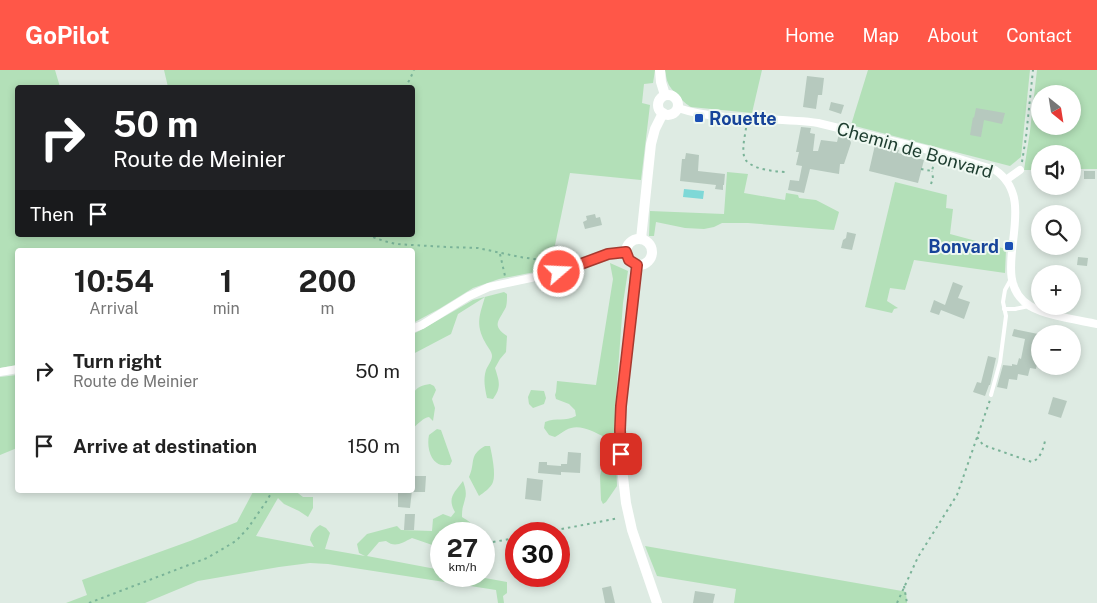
<!DOCTYPE html>
<meta charset="utf-8">
<style>
:root{--surface:#fff;--page:#f2f2f2;--text:#222;--muted:#767676;--accent:#ff5748}
body{margin:0;font-family:"Public Sans",sans-serif;background:var(--page);color:var(--text);height:100vh;display:flex;flex-direction:column;font-size:19px;white-space:nowrap}
*{box-sizing:border-box;margin:0}
p{font-size:16px;color:var(--muted)}
.icon{flex:none;width:28px;height:28px;fill:none;stroke:currentColor;stroke-width:2;stroke-linecap:round;stroke-linejoin:round}
.map{position:relative;flex:1;overflow:hidden}
.panel{position:absolute;left:15px;top:178px;width:400px;height:245px;display:flex;flex-direction:column;background:var(--surface);border-radius:5px;box-shadow:0 2px 8px #0003}
.panel>*{flex:none}
.banner{position:absolute;left:15px;top:15px;width:400px;height:152px;border-radius:5px;box-shadow:0 2px 8px #0003;background:#202124;color:#fff;overflow:hidden}
.needle{width:32px;rotate:150deg}
.tools{position:absolute;left:1031px;top:15px;display:grid;gap:10px}
.tools a{display:grid;place-items:center;width:50px;height:50px;border-radius:50%;background:var(--surface);box-shadow:0 2px 8px #0003;font-size:25px}
.speed{position:absolute;left:430px;top:452px;display:flex;gap:10px;font-size:25px;font-weight:700;text-align:center}
.speed>*{display:grid;place-content:center;width:65px;height:65px;border-radius:50%;background:var(--surface);box-shadow:0 2px 8px #0003;line-height:1}
.speed small{font-size:12px;font-weight:400}
.speed .limit{border:8px solid #d22;background:#fff;color:#111}
.pin{position:absolute;display:grid;place-items:center;width:42px;height:42px;color:#fff;margin:-21px;border-radius:10px;box-shadow:0 2px 8px #0006}
.me{position:absolute;width:55px;margin:-28px;rotate:71deg;stroke-linejoin:round;filter:drop-shadow(0 0 4px #0008)}
.turn{display:flex;align-items:center;gap:18px;height:105px;padding:0 15px;font-size:22px}
.turn .icon{width:65px;height:65px;stroke-width:2.5}
.turn b{display:block;font-size:35px;line-height:42px}
.then{display:flex;align-items:center;height:48px;padding:0 15px;background:#0003;gap:10px;font-size:19px}
.eta{display:flex;justify-content:space-evenly;align-items:center;height:85px;text-align:center}
.eta b{font-size:30px;font-weight:700;line-height:35px}
ul{padding:0;list-style:none}
li{display:flex;align-items:center;gap:15px;height:75px;padding:0 15px}
li div{flex:1}
li b{display:block;font-size:19px}
li em{font-style:normal}
header{display:flex;align-items:center;gap:30px;box-sizing:border-box;height:70px;padding:0 25px;background:var(--accent);color:#fff}
header strong{font-size:24px}
nav{display:flex;gap:28px;margin-inline-start:auto;font-size:18px}
.map>svg:first-child{display:block}
.green{fill:#b3e0b8;fill-rule:evenodd}
.water{fill:#7ed8d7}
.building{fill:#b6c9be}
.lines{fill:none;stroke-linecap:round;stroke-linejoin:round}
.path{stroke:#7ab398;stroke-width:2;stroke-dasharray:2.5 4;stroke-linecap:butt}
.service{stroke:#fff;stroke-width:4}
.minor{stroke:#fff;stroke-width:8}
.tertiary{stroke:#fff;stroke-width:10}
.route-casing{stroke:#a6392f;stroke-width:12}
.route{stroke:#ff5748;stroke-width:9}
.transit-dot{fill:#1a4fb4;stroke:#eef8f1;stroke-width:2}
.labels{text-anchor:middle;dominant-baseline:central;stroke-width:4;stroke-linejoin:round;paint-order:stroke}
.transit-label{font-size:18px;font-weight:bold;fill:#164399;stroke:#eef8f1;text-anchor:start}
.street-label{font-size:18px;fill:#1d3d2f;stroke:#eef8f1}
</style>
<header>
<strong>GoPilot</strong>
<nav><a>Home</a><a>Map</a><a>About</a><a>Contact</a></nav>
</header>
<div class="map">
<svg width="1097" height="533" viewBox="0 0 1097 533">
<rect width="100%" height="100%" fill="#deebe3"/>
<g class="green">
<path d="M0,0H55L60,17L18,18V165H412V18L168,17L164,0H655L653,13L644,14L642,33L650,35L641,110L570,103L550,199L499,209L473,218L439,239L413,253L412,180H18L17,295L0,298Z"/>
<path d="M665,0H762L752,43L691,37C684,33 671,20 668,13C666,9 666,4 665,0Z"/>
<path d="M868,0H1030L1021,87L1010,96L851,55Z"/>
<path d="M1037,0H1097V99H1073L1072,84H1040V100H1024L1030,61ZM1040,24H1072V56H1040Z"/>
<path d="M727,102L748,104L744,123L785,130L786,123L798,125L799,128L816,130L839,142L834,160L748,153H722L714,157L704,159L685,158L656,152L654,166H649L650,141L724,144Z"/>
<path d="M895,112L947,125L946,138L953,139L950,164L1006,179L1005,203L914,190L905,220L890,218L887,231L898,238L894,239L892,243L865,237Z"/>
<path d="M610,193L628,201L623,233L616,327L615,369L617,416L606,432L603,434L601,430L600,406L602,396L604,392V367C593,361 578,353 566,360C562,362 559,365 555,367L549,365L544,358L545,352C557,347 565,352 576,346L575,340L569,334L556,329L555,325L556,322L557,311L596,315L613,209Z"/>
<path d="M504,222L507,224C507,229 507,233 506,237C499,251 491,255 507,266L506,282L500,289L495,298C499,311 502,317 493,329L487,328C485,319 483,309 486,300C488,295 492,291 492,286C492,281 487,277 485,272C475,254 480,244 485,227L458,244L451,264L413,284V264L421,260L473,230Z"/>
<path d="M17,305V378L0,385V307Z"/>
<path d="M430,314L434,316L436,320L432,329L435,338L433,351L429,347C423,348 418,354 413,358V324C416,317 423,315 430,314Z"/>
<path d="M531,320L544,321L546,328L544,334L533,338L529,334L528,327Z"/>
<path d="M437,359L441,360L452,391L450,395C446,395 440,396 437,393C429,388 427,374 429,365Z"/>
<path d="M485,376H490C492,385 496,404 493,412C491,418 483,423 479,426L469,407C476,392 468,386 485,376Z"/>
<path d="M463,411C465,417 467,423 465,429C463,438 462,437 462,447C475,455 469,452 473,464H441V478L412,468C402,473 395,478 386,471L379,472L367,486L441,500V506H474L507,512V523L503,526L504,533H498L496,520L367,500L328,494L310,493L279,497L198,511L145,533H66L87,525L82,510L190,471L237,452L254,420H294L303,427H313V438L308,447L299,441L284,434L278,428L256,466L314,477L310,470C311,463 314,459 320,455L326,458L330,463L325,479L365,486L359,483L357,474L367,464L397,456L401,460L432,461L433,449L443,444L451,447L455,442C447,428 454,423 463,411Z"/>
<path d="M645,476L902,521L906,522L907,533H734L736,519L657,506Z"/>
</g>
<path class="water" d="M684,119L704,121L703,129L683,127Z"/>
<g class="building">
<path d="M807,6L824,8L822,25H818L816,39L803,37Z"/>
<path d="M831,32L844,35L841,44L829,40Z"/>
<path d="M976,38L1005,43L1002,54L984,50L981,67L970,65L973,47L974,48Z"/>
<path d="M801,57L811,58L810,63L815,64L813,81H818L821,70L837,72L839,64L849,66L851,73L844,94H840L839,104L810,99L804,123L788,120L790,110L799,111L802,96L796,95L799,82H796Z"/>
<path d="M875,75L899,80L898,83L924,90L918,113L869,101Z"/>
<path d="M686,83L699,85L698,101L725,104L724,115H723V120L715,119L716,115L680,111L682,89H685Z"/>
<rect x="1084" y="101" width="11" height="8"/>
<path d="M595,144L596,148L600,147L602,155L585,159L583,152L587,150L586,146Z"/>
<path d="M847,162L856,164L852,180L841,178L843,170L846,168Z"/>
<path d="M554,175L564,177L562,188L552,186Z"/>
<path d="M1078,187L1088,188L1087,196L1077,195Z"/>
<path d="M953,212L963,216L958,228L970,232L964,249L941,240L939,245L930,242L934,230L945,235Z"/>
<path d="M1014,259L1038,264L1036,276H1040V277L1036,299L1030,298L1028,306L1018,304L1017,310L1009,309L1007,319L997,317L1003,295L1012,296V294L1017,295L1019,288L1021,289L1025,269L1012,266Z"/>
<path d="M988,286L996,288L990,315H989L985,326L973,322L977,312L981,313Z"/>
<path d="M1053,327L1067,331L1061,348L1048,344Z"/>
<path d="M568,382L581,383L580,403L561,402V394H567Z"/>
<path d="M539,392H547V395L561,396V405L538,403Z"/>
<path d="M412,406H426L425,422H412Z"/>
<path d="M527,408L543,410L541,431L525,429Z"/>
<path d="M398,420H412L410,438L398,437Z"/>
<path d="M405,444H415L414,460H404Z"/>
<path d="M611,516L615,533H605L602,518Z"/>
<path d="M695,521L715,524L713,533H693Z"/>
</g>
<g class="lines">
<g class="path">
<path d="M405,18L410,9L414,0"/>
<path d="M746,58C745,66 742,77 744,86C746,99 776,102 787,102"/>
<path d="M1022,92L1026,67L1033,0"/>
<path d="M921,99L932,101L935,89"/>
<path d="M931,114L933,108L932,101"/>
<path d="M367,165L384,171L396,174L446,177L478,178L520,187L541,190"/>
<path d="M500,184L505,206"/>
<path d="M977,367L983,375L1032,392C1041,388 1043,379 1045,371"/>
<path d="M536,464L619,448"/>
<path d="M493,472L516,468"/>
<path d="M904,516L907,533"/>
<path d="M89,533L207,488L236,471L248,458L266,432L273,420"/>
<path d="M897,533L918,487L957,425L990,330"/>
</g>
<g class="service">
<path d="M1004,239H1015L1029,236"/>
<path d="M991,325L1000,292L1006,246L1003,232L1005,220L1011,209"/>
</g>
<g class="minor">
<path d="M678,38C720,52 773,47 818,53L937,82L995,100C1044,133 983,207 1030,236C1047,246 1078,250 1097,254"/>
<path d="M1006,110L1020,100"/>
<path d="M412,259L422,255L469,226L489,217L559,202L608,184L626,182"/>
<path d="M0,302L18,299"/>
</g>
<g class="tertiary">
<path d="M660,0L661,12L665,25"/>
<circle cx="668" cy="35" r="10"/>
<path d="M641,169L651,74L655,59L663,43"/>
<circle cx="639" cy="182" r="13"/>
<path d="M637,195L621,335L620,360L622,398L626,433L632,460L657,533"/>
</g>
</g>
<g class="lines">
<g class="route-casing">
<path id="route" d="M559,202L608,184L626,182L629,190L637,195L621,336L620,360L621,384"/>
</g>
<use href="#route" class="route"/>
</g>
<g class="transit-dot">
<rect x="694" y="43" width="10" height="10" rx="2.5"/>
<rect x="1004" y="171" width="10" height="10" rx="2.5"/>
</g>
<g class="labels">
<g class="transit-label">
<text x="709" y="48">Rouette</text>
<text x="999" y="176" text-anchor="end">Bonvard</text>
</g>
<g class="street-label">
<text transform="translate(915 80) rotate(16)">Chemin de Bonvard</text>
</g>
</g>
</svg>
<div class="tools">
<a><svg class="needle" viewBox="-14 -14 28 28"><path d="M0-13l5 13h-10z" fill="#e53935"/><path d="M0 13l5-13h-10z" fill="#767676"/></svg></a>
<a><svg class="icon" aria-label="sound" viewBox="0 0 24 24"><path d="M4 9h4l5-4v14l-5-4H4zM17 9q2 3 0 6"/></svg></a>
<a><svg class="icon" aria-label="search" viewBox="0 0 24 24"><circle cx="10" cy="10" r="6"/><path d="M15 15l6 6"/></svg></a>
<a>+</a>
<a>−</a>
</div>
<div class="speed"><div>27<small>km/h</small></div><div class="limit">30</div></div>
<div class="pin" style="left:621px;top:384px;background:#d93025"><svg class="icon" aria-label="arrive" viewBox="0 0 24 24"><path d="M6 21V4h12l-3 4 3 4H6"/></svg></div>
<svg class="me" style="left:559px;top:202px" viewBox="-20 -20 40 40"><circle r="17" fill="#ff5748" stroke="#fff" stroke-width="3"/><path d="M0-11L8 9 0 5-8 9z" fill="#fff"/></svg>
<div class="banner">
<div class="turn"><svg class="icon" aria-label="right" viewBox="0 0 24 24"><path d="M7 20v-9h11M14 6l5 5-5 5"/></svg><div><b>50 m</b>Route de Meinier</div></div>
<div class="then">Then<svg class="icon" aria-label="arrive" viewBox="0 0 24 24"><path d="M6 21V4h12l-3 4 3 4H6"/></svg></div>
</div>
<section class="panel">
<div class="eta">
<div><b>10:54</b><p>Arrival</p></div>
<div><b>1</b><p>min</p></div>
<div><b>200</b><p>m</p></div>
</div>
<ul>
<li><svg class="icon" aria-label="right" viewBox="0 0 24 24"><path d="M7 20v-9h11M14 6l5 5-5 5"/></svg><div><b>Turn right</b><p>Route de Meinier</p></div><em>50 m</em></li>
<li><svg class="icon" aria-label="arrive" viewBox="0 0 24 24"><path d="M6 21V4h12l-3 4 3 4H6"/></svg><div><b>Arrive at destination</b></div><em>150 m</em></li>
</ul>
</section>
</div>
